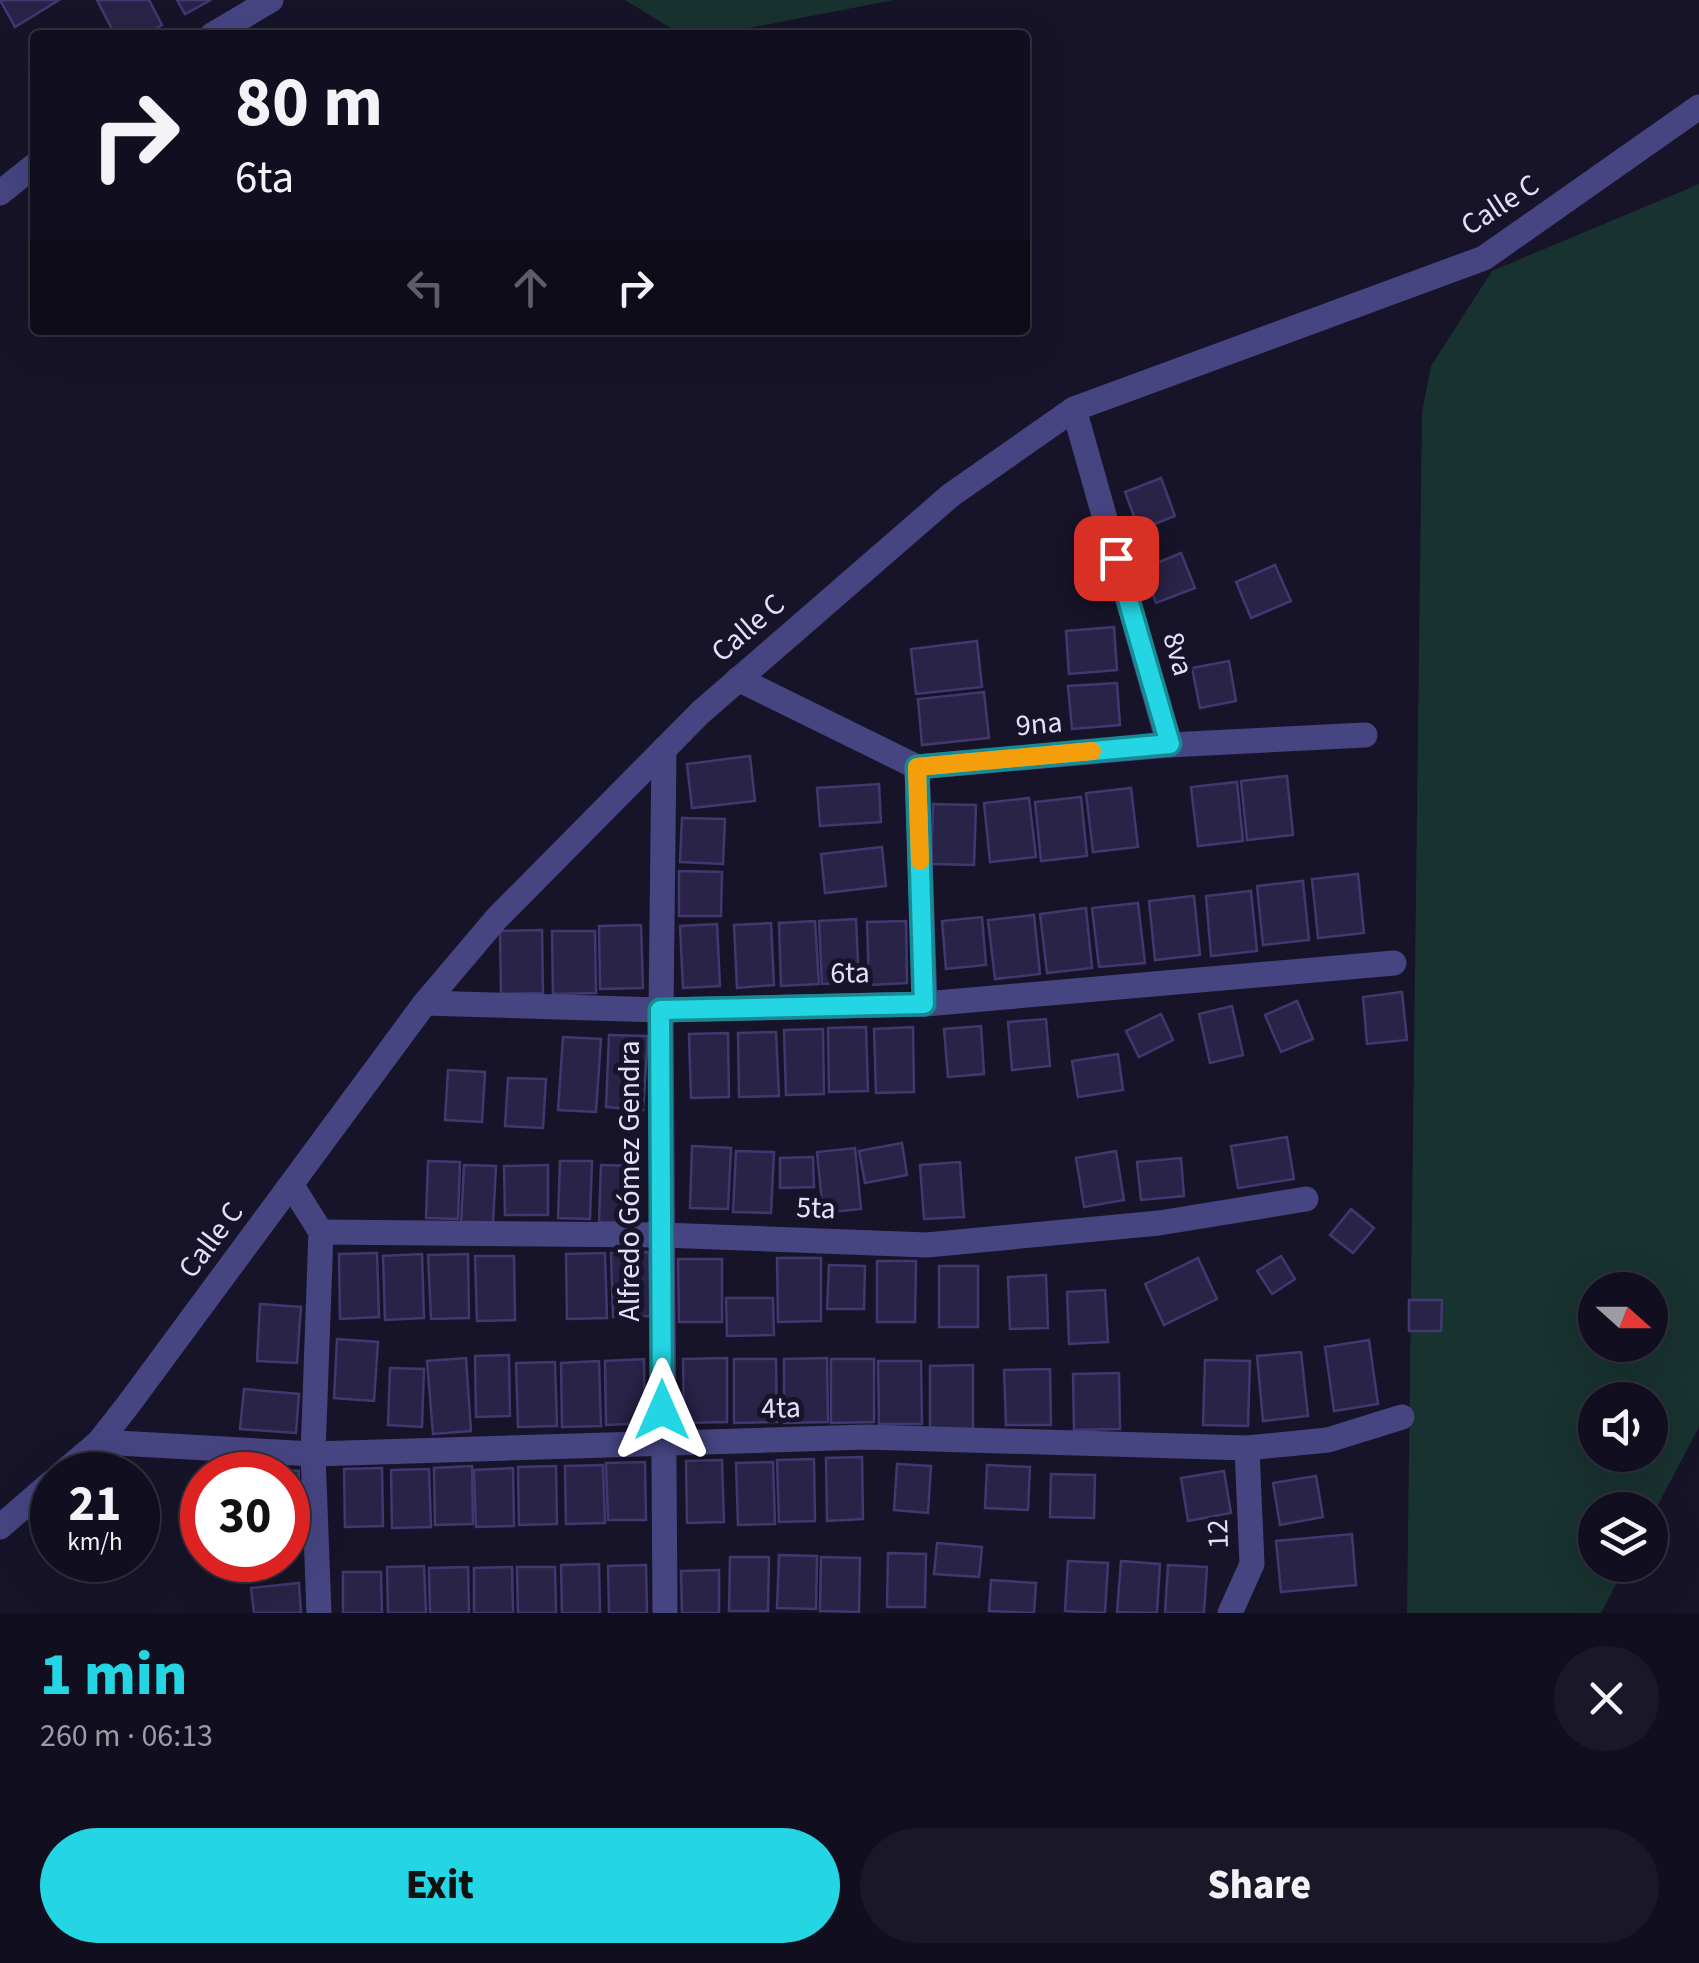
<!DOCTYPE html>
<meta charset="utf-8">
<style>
:root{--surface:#110f1f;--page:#1a1828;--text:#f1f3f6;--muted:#9c9ca4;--line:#302f3d;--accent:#24d5e3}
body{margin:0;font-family:"Source Sans 3",sans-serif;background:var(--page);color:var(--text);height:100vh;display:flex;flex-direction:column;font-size:38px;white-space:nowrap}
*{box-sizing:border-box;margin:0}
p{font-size:32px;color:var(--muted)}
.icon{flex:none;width:55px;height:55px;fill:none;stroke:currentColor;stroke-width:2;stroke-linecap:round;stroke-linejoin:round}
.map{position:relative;height:1613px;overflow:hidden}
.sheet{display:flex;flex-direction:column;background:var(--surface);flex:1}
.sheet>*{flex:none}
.top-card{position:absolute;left:30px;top:30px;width:1000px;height:305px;border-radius:10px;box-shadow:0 10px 40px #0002,0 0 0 2px var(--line);background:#110f1f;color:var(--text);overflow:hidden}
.needle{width:65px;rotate:111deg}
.fabs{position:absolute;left:1578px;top:1272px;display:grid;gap:20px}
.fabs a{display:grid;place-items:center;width:90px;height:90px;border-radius:50%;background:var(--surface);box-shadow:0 10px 40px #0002,0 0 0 2px var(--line);font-size:50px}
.speed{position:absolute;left:30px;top:1452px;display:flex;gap:20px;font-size:50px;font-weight:700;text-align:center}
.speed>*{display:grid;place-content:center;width:130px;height:130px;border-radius:50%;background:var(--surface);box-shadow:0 10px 40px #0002,0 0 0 2px var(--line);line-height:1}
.speed small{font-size:25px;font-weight:400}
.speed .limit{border:15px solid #d22;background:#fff;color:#111}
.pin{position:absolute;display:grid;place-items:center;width:85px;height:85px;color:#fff;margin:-42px;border-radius:20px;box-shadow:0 5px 15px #0006}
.me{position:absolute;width:110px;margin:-55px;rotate:0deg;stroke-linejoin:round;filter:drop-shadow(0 0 8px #0008)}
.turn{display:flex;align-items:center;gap:35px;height:210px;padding:0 40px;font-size:45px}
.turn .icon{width:130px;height:130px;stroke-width:2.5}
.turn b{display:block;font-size:70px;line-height:85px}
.lanes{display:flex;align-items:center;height:95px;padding:0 40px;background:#0003;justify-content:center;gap:50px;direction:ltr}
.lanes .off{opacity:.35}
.round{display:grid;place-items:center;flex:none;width:105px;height:105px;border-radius:52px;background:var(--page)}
.summary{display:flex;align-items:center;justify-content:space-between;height:170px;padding:0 40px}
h1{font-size:60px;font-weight:800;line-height:75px;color:var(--accent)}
.primary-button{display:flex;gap:20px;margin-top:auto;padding:20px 40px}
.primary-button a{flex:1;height:115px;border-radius:60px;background:var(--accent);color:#111;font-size:40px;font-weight:800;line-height:115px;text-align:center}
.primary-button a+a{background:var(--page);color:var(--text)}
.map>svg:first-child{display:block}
.green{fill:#183230;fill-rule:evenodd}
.building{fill:#292347;stroke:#413870;stroke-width:2.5}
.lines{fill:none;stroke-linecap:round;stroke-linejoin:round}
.street{stroke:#464582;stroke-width:25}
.route-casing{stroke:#178a94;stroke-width:25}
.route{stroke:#24d5e3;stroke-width:18}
.slow{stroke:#f59e0b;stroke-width:18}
.labels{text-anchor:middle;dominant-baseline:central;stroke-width:10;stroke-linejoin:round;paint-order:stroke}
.street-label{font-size:30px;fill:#e2e0fb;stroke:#171429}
</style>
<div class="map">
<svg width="1699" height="1613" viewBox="0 0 1699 1613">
<rect width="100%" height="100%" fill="#171429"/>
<g class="green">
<path d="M625,0H894L712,35H682Z"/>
<path d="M1699,184V1427L1650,1520V1510H1595V1565H1626L1601,1613H1407L1422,412L1431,366L1492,271ZM1595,1290H1650V1345H1595ZM1595,1400H1650V1455H1595Z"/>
</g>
<g class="building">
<path d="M0,0H59L15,27Z"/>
<path d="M97,0H149L162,25L144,35H115Z"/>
<path d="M177,0H211L185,14Z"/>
<path d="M1161,478L1175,516L1139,530L1125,492Z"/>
<path d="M1181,553L1195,588L1156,603L1143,569Z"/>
<path d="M1275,565L1291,601L1251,618L1236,582Z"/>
<path d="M1114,627L1117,670L1069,674L1066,631Z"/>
<path d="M977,641L982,687L916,694L911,649Z"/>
<path d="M1229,661L1236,701L1200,708L1192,668Z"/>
<path d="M1117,683L1120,725L1072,729L1068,686Z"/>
<path d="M984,692L989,738L922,745L918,699Z"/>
<path d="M750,756L755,801L692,808L687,764Z"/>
<path d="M1287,776L1293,835L1247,840L1241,781Z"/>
<path d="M1237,782L1243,841L1198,846L1191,787Z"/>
<path d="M879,784L881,822L820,826L817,788Z"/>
<path d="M1131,788L1138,847L1093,852L1086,793Z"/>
<path d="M1081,797L1087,856L1041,861L1035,802Z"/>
<path d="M1029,798L1036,857L990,862L984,803Z"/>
<path d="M933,804L976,805L974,865L931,864Z"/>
<path d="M682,818L725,819L723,864L680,862Z"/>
<path d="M882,847L886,886L825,893L821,854Z"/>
<path d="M679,871L722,872L721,916H679Z"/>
<path d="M1358,874L1364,933L1318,938L1312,879Z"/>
<path d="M1303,881L1309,940L1263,945L1257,886Z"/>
<path d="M1251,891L1257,951L1211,956L1206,896Z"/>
<path d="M1194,896L1200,955L1155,960L1149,901Z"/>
<path d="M1138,903L1145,963L1099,967L1092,908Z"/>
<path d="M1086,908L1092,968L1047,973L1040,914Z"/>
<path d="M1034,915L1040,974L995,979L988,920Z"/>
<path d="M982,917L986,965L946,969L942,921Z"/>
<path d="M856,919L859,982L822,984L819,921Z"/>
<path d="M815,921L819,984L781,986L779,923Z"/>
<path d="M906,921L907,983L869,985L867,922Z"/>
<path d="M771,923L774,985L737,988L734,925Z"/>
<path d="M717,924L720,986L683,988L680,926Z"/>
<path d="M641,925L643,988L600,989L599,926Z"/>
<path d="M542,930L543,993L501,994L500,931Z"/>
<path d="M552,931H595L596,993L553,994Z"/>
<path d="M1402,992L1407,1040L1367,1044L1363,997Z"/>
<path d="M1297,1001L1313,1039L1281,1052L1265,1015Z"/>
<path d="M1232,1006L1243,1055L1210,1063L1199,1014Z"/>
<path d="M1161,1014L1173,1040L1139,1057L1126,1031Z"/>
<path d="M1046,1019L1050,1066L1012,1070L1008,1022Z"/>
<path d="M981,1026L984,1074L948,1077L944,1029Z"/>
<path d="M866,1027L868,1091L829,1092L828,1028Z"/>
<path d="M913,1027L914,1092L876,1093L874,1029Z"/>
<path d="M823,1029L824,1094L786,1095L784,1030Z"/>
<path d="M776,1032L779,1096L739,1097L738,1033Z"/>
<path d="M728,1033L729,1097L691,1098L689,1034Z"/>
<path d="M609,1035L648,1036L643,1110L606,1107Z"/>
<path d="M563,1037L601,1039L596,1112L558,1110Z"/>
<path d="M1118,1054L1123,1090L1078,1097L1072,1061Z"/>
<path d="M448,1070L485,1072L482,1122L445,1120Z"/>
<path d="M508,1078L546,1079L543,1128L505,1126Z"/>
<path d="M1287,1137L1294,1179L1238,1188L1231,1146Z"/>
<path d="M902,1143L907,1175L865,1183L859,1151Z"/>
<path d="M692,1146L731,1148L728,1209L690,1208Z"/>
<path d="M855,1148L861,1209L823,1213L817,1152Z"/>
<path d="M736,1151L774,1152L771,1213L733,1212Z"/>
<path d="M1116,1151L1124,1200L1084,1207L1076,1158Z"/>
<path d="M813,1157L814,1187L780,1188V1158Z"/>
<path d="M1181,1158L1184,1196L1141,1200L1137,1162Z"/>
<path d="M428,1161L460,1162L458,1219L426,1218Z"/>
<path d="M560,1161H592L590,1219L558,1218Z"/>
<path d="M960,1162L964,1217L924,1219L920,1165Z"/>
<path d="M464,1165L496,1166L493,1224L461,1223Z"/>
<path d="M548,1165V1215H505L504,1166Z"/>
<path d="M601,1165L633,1166L631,1223L599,1222Z"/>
<path d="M1351,1209L1374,1228L1353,1253L1330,1235Z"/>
<path d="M649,1252L651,1316L613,1317L611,1253Z"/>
<path d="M377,1253L379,1317L340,1319L339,1254Z"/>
<path d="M605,1253L607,1318L567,1319L566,1254Z"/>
<path d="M422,1254L424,1318L385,1320L383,1256Z"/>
<path d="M468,1254L469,1318L431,1319L428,1255Z"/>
<path d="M475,1256H514L515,1320L477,1321Z"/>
<path d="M1281,1256L1295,1279L1272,1294L1257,1271Z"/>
<path d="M777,1258H821V1321L778,1322Z"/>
<path d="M1198,1258L1217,1299L1164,1325L1145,1284Z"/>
<path d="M678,1259H722V1322H679Z"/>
<path d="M877,1261H916L915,1322H877Z"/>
<path d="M829,1265L865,1266L864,1309H827Z"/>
<rect x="939" y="1266" width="39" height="61"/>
<path d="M1046,1275L1048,1328L1010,1329L1008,1277Z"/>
<path d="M1105,1290L1108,1342L1069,1344L1067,1292Z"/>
<path d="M726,1298H773L774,1335L727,1336Z"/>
<path d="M1409,1300H1442L1441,1331H1409Z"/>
<path d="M260,1304L301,1307L297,1363L257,1361Z"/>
<path d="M337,1339L378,1342L374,1401L334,1398Z"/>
<path d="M1369,1340L1378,1404L1334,1411L1325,1347Z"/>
<path d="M1301,1352L1308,1416L1263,1421L1257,1356Z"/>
<path d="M509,1355L510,1416L476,1417L475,1356Z"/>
<path d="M466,1358L471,1431L433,1434L427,1361Z"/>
<path d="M727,1358V1422L684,1423L683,1359Z"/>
<path d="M827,1358L828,1422L784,1423V1359Z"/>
<path d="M644,1359L645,1423L606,1425L605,1361Z"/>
<path d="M734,1359H776L777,1422L734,1423Z"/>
<path d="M831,1359H874V1422L831,1423Z"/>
<path d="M1205,1360L1250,1361L1248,1426L1203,1425Z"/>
<path d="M599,1361L601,1426L562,1427L561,1363Z"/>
<path d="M878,1361H921L922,1424H879Z"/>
<path d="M555,1362L557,1426L518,1427L516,1363Z"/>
<path d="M973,1365V1429H930V1366Z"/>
<path d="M390,1368L424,1369L422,1427L388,1425Z"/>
<path d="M1050,1369L1051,1425H1006L1004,1370Z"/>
<path d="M1119,1373L1120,1429L1074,1430L1073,1374Z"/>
<path d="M244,1389L299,1394L296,1433L240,1429Z"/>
<path d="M862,1457L863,1519L827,1521L826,1458Z"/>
<path d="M814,1459L815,1521L779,1522L777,1460Z"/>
<path d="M722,1460L724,1522L687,1523L686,1461Z"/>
<path d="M645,1462L646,1520H608L606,1463Z"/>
<path d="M773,1462L775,1524L738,1525L736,1463Z"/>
<path d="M897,1464L931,1466L928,1513L894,1510Z"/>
<path d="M603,1465L605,1523L566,1524L565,1466Z"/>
<path d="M987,1465L1030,1467L1028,1510L985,1508Z"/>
<path d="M472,1466L473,1524L435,1525L434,1468Z"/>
<path d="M556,1466L557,1524L519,1525L518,1467Z"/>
<path d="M252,1468L299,1471L295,1545L288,1544V1475H252Z"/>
<path d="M382,1468L383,1526L345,1527L344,1469Z"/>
<path d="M513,1468L514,1526L476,1527L474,1470Z"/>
<path d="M429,1469L431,1527L392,1528L391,1470Z"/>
<path d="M1224,1471L1231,1513L1188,1521L1181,1478Z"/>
<path d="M1051,1474L1095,1475L1094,1518L1050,1517Z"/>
<path d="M1316,1476L1323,1517L1280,1525L1273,1483Z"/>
<path d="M1352,1534L1356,1585L1281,1592L1276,1541Z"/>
<path d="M937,1543L982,1547L979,1577L934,1574Z"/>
<path d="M888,1553L926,1554L925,1607H887Z"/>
<path d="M779,1555L817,1556L816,1609L777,1608Z"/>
<path d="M730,1557H769L768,1611H729Z"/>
<path d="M821,1557L860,1558L859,1612L820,1611Z"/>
<path d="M1068,1561L1108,1563L1105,1613L1065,1611Z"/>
<path d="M1121,1561L1160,1564L1157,1613L1117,1612Z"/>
<path d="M599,1564L600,1613H562L561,1565Z"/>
<path d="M646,1565L647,1613H609L608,1566Z"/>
<path d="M1168,1565L1207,1567L1204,1613H1165Z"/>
<path d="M424,1566L426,1613H388L387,1567Z"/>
<path d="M468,1567L469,1613H430L429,1568Z"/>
<path d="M512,1567L513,1613H474V1568Z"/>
<path d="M517,1567H555L556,1613H518Z"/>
<path d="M719,1570V1613H682L681,1571Z"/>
<path d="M343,1572H381L382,1613H343Z"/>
<path d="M991,1580L1036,1583L1034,1613L989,1611Z"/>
<path d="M299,1583L301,1613H254L251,1588Z"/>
</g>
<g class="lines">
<g class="street">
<path d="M212,35L271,0"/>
<path d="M0,193L35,165"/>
<path d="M1074,409L1169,745"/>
<path d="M738,679L917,767L1169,745L1365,735"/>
<path d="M664,749L661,1010L665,1613"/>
<path d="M917,767L925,1004"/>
<path d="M425,1003L661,1010L925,1004L1394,963"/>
<path d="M292,1186L321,1232L313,1454L319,1613"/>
<path d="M321,1232L662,1235L927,1245L1159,1223L1306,1199"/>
<path d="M99,1442L313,1454L866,1437L1247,1448L1328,1440L1402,1417"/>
<path d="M60,1475L99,1442L128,1405L425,1003L497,918L701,712L951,495L1074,409L1484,258L1699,107"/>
<path d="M0,1527L52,1482"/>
<path d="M1230,1613L1252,1564L1247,1448"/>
</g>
</g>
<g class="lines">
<g class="route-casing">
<path id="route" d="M662,1410L660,1010L924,1004L917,767L1170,744L1116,558"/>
</g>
<use href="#route" class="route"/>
<path class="slow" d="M920,861L917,767L1092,751"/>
</g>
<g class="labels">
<g class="street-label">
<text transform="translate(1500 205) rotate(-33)">Calle C</text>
<text transform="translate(748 628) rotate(-41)">Calle C</text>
<text transform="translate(1178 654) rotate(74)">8va</text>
<text transform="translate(1039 724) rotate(-5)">9na</text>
<text transform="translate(850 973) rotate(-1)">6ta</text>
<text transform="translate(629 1181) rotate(-90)">Alfredo Gómez Gendra</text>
<text transform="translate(816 1208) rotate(2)">5ta</text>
<text transform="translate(211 1240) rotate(-53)">Calle C</text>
<text transform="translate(781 1408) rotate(-2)">4ta</text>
<text transform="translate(1218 1534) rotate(-92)">12</text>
</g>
</g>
</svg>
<div class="fabs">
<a><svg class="needle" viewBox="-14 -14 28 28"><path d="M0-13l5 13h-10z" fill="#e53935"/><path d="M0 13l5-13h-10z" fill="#9c9ca4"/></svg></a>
<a><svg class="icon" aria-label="sound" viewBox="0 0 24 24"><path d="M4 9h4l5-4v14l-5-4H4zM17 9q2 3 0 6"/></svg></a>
<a><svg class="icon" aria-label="layers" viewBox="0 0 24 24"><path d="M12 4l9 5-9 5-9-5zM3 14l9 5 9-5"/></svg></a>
</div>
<div class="speed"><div>21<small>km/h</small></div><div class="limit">30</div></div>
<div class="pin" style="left:1116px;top:558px;background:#d93025"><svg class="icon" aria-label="arrive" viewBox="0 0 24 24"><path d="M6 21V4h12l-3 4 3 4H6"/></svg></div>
<svg class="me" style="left:662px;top:1410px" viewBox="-20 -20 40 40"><path d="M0-17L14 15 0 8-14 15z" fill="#24d5e3" stroke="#fff" stroke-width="4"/></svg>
<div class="top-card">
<div class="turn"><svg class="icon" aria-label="right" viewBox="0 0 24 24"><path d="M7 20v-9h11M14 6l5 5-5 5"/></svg><div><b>80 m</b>6ta</div></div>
<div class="lanes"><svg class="icon off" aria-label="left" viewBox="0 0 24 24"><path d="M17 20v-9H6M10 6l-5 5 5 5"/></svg><svg class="icon off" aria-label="ahead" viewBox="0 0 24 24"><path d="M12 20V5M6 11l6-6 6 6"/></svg><svg class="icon" aria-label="right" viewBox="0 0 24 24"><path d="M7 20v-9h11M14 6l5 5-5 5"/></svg></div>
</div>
</div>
<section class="sheet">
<div class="summary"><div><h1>1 min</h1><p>260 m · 06:13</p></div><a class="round"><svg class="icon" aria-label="close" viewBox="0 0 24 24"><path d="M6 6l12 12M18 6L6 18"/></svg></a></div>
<div class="primary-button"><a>Exit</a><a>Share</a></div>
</section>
